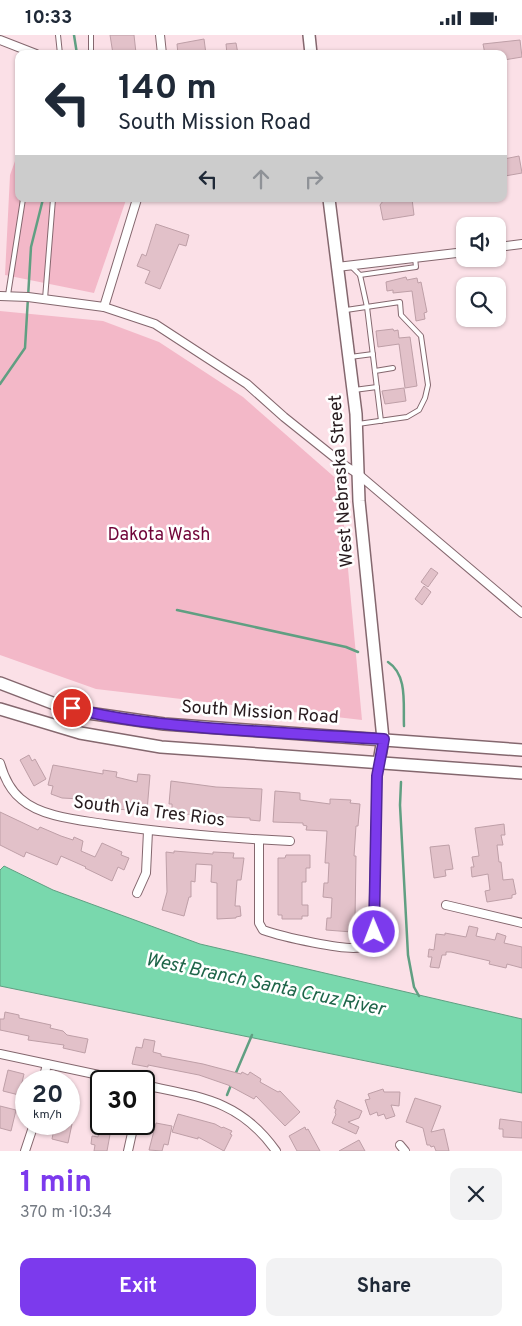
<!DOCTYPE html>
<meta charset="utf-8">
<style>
:root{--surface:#fff;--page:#f2f2f3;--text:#1f2937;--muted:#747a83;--accent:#7c3aed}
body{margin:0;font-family:Overpass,sans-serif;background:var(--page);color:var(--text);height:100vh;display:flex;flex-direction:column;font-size:19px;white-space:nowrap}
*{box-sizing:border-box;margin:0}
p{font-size:16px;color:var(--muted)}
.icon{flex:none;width:28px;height:28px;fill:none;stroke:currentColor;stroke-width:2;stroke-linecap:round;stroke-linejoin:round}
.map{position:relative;height:1116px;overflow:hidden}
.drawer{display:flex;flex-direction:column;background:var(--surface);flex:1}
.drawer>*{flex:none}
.banner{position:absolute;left:15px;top:15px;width:492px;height:152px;border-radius:10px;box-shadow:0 1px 4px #0004;background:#fff;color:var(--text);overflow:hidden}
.fabs{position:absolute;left:456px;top:182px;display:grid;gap:10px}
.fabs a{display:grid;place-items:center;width:50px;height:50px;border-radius:10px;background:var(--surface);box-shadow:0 1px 4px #0004;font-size:25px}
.speed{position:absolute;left:15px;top:1035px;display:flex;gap:10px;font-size:25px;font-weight:700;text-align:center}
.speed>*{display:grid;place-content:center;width:65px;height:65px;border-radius:50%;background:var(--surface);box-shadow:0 1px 4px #0004;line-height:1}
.speed small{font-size:12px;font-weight:400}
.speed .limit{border:2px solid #111;border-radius:8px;background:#fff;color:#111}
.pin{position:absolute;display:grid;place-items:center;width:42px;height:42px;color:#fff;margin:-21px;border:2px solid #fff;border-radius:50%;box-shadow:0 1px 5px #0007}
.me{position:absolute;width:55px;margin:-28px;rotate:359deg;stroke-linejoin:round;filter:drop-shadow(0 0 4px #0008)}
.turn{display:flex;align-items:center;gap:18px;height:105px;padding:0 20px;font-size:22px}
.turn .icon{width:65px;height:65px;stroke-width:2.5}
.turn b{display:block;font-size:35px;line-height:42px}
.lanes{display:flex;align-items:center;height:48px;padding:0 20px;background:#0003;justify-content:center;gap:25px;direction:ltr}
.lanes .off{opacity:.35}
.round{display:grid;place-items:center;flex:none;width:52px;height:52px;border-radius:10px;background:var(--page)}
.overview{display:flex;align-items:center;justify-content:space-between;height:85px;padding:0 20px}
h1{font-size:30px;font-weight:700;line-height:38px;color:var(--accent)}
.action{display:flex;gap:10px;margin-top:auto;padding:10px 20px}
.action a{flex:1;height:58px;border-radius:10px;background:var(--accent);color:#fff;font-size:20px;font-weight:700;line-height:58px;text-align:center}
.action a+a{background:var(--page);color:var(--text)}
.status{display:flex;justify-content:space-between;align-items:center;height:35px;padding:0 25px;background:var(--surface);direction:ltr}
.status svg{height:14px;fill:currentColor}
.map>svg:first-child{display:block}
.green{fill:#f3b8c8}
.water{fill:#79d8ad;stroke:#609f82}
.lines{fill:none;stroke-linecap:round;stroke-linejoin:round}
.stream{stroke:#609f82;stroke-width:2.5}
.building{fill:#e2c1c9;stroke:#be9fa7}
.lane-casing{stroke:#84676e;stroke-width:6}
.street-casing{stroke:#84676e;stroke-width:10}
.secondary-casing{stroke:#84676e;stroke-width:14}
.lane{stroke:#fff;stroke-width:4}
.street{stroke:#fff;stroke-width:8}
.secondary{stroke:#fff;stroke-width:11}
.route-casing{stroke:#51269a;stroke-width:12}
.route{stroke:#7c3aed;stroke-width:9}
.labels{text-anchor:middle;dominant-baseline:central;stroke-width:5;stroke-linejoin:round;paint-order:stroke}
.street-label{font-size:18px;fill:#271b1e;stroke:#fff}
.park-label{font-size:18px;fill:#710539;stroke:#fff}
.water-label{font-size:19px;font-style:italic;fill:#1e6549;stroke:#fff}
</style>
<div class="status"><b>10:33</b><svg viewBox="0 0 49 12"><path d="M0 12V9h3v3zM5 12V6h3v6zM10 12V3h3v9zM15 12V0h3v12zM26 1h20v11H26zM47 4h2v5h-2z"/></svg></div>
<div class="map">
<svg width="522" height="1116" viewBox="0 0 522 1116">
<rect width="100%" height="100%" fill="#fbe0e7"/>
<g class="green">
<path d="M19,115V164L126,165L94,258L5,240L10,140Z"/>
<path d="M0,276L103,286L159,307L243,362L340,447L362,685L96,654L0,620Z"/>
</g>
<path class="water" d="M4,831L53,855L200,909L522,984V1058L0,951V835Z"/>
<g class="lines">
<g class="stream">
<path d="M74,0L77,19"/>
<path d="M0,349L25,313L31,212L43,164"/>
<path d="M177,575L346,612L358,617"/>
<path d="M388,627C408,640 403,670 404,691"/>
<path d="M401,747L400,770L408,920L414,952L419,961"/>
<path d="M235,1040L252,1000"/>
<path d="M227,1060L231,1050"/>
</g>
</g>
<g class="building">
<path d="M110,0H134L136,18L113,19Z"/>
<path d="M204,4L206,19H178L177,9Z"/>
<path d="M520,5L522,22L504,25V19H485L483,9Z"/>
<path d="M236,8L238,19H227L226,9Z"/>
<path d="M519,121L522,138L505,141L504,124Z"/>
<path d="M396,164H412L414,180L383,185L380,170L383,166Z"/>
<path d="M156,189L189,200L186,211L179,209L160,254L145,248L150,236L137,231L142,219L146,221Z"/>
<path d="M406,242L407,245L417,243L418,248L421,247L427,277L424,278L425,284L416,286L412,256L393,258V255L387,256L386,247Z"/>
<path d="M393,294L394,296L398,295L399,303L410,302L417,351L405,353L399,309L378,312L376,296Z"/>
<path d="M404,353L406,366L385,369L382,356Z"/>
<path d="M431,533L438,538L428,552L421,547Z"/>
<path d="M424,551L431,557L422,570L415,564Z"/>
<path d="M29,720L32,726L35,724L46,744L34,751L20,725Z"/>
<path d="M53,730L103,739V735L117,737L116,742L137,747L138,739L150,740L147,776L114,774V773L102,771V767L89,764L88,769L80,767L81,764L62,763L51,759L53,751L48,750Z"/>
<path d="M171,746L216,752L262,754L260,786L250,785V783L194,780L172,777V769H169Z"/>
<path d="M275,756L300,758V765L330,769V764L351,765L350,768L360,769L358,791H356L354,821H356L355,884H356V892H352V897L326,895L327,883H331L332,863L323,862L324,848H328L329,828H325L327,796L306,795L307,791L303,790V788L273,787Z"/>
<path d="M0,777L38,795L40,792L61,801L73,805L74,802L83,806L81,816L95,822L102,808L122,817L121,820L129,823L124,835L118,832L112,846L85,833L86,832L61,821L57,830L26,817L24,822L0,810Z"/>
<path d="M504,789L505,800H501L503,810H497L499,827H501L503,845L513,844L516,859L512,860V863L487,867L485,856L490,855L488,839L472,842L471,832H474L472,822L479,821L475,793Z"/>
<path d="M449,810L453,834L445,835L446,841L434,843L430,812Z"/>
<path d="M174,816L213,819V817L234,818L233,823H244L241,845H237L235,871H240L241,881L236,882V883L217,884V848L211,847L212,830L196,829L195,847L191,846V862H189L184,881L162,875L167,857L166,817L174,818Z"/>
<path d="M286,820H310V833H306V847H302V870H308V881H302V884H282V880H278V823H285Z"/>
<path d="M469,891L478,893L476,901L495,905L497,898L506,901L504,908L522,912V933L507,929L506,933L489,929L490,926L451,917H446V920H442L439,933L430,932L432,922H428L429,914L434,915L436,899L445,900V898L466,902Z"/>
<path d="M5,977L19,980V983L51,990L50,993L63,996L67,1000L88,1004L85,1018L63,1013L64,1010L28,1005L29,1001L0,995V984H4Z"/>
<path d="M144,1004L155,1006L153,1017L161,1019V1021L203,1029L241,1039L242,1037L248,1040L250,1037L261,1044L260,1047L278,1057L280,1056L300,1077L285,1091L256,1061L254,1064L228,1050L199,1040L148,1030V1032L132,1029L136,1012L142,1013Z"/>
<path d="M8,1035L24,1039L19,1060L3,1056Z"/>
<path d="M383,1054L384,1057H400L399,1071L391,1070L395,1081L386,1084L384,1079L378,1081L377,1077L370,1080L365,1065L370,1064L368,1059Z"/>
<path d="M415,1063L441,1071L431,1097L444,1094L449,1116H436L434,1111L431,1112L430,1110H427L423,1093L406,1087Z"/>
<path d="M337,1065L362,1076L359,1083L348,1087L359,1092L356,1099L332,1088L336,1079L335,1078L336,1074L334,1073Z"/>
<path d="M0,1071L16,1075L11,1096L0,1093Z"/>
<path d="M178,1079L215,1089L222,1093L223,1092L232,1096L230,1099L232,1100L224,1116L198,1102V1104L172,1097Z"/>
<path d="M500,1084L522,1087V1103L503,1102V1094H499Z"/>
<path d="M156,1088L172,1091L168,1110L164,1109L162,1116L149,1115Z"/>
<path d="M55,1089H72L68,1108L52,1104Z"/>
<path d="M100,1092L111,1094L107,1116H94L95,1110L91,1109L92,1101L98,1102Z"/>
<path d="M305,1092L306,1095L308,1094L320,1116H297L289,1101Z"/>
<path d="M359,1105L365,1116H339Z"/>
</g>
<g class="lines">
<g class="lane-casing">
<g id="lane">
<path d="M58,0L60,19"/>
<path d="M91,0V19"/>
<path d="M351,231L360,240L367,272L381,386"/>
<path d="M360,240L416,232L415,223"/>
<path d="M8,260L23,164"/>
<path d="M45,264L53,164"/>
<path d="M346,275L400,267L401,280L421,301L428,350L425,363L419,375L407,382L358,389"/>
<path d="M350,322L373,319"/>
<path d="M375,336L393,333"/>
<path d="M354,355L377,352"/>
</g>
</g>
<g class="street-casing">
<g id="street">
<path d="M160,0L162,19"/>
<path d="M0,5L36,19"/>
<path d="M498,212L522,209"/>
<path d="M337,232L465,217"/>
<path d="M0,261L28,262L104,272L155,289L247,349L284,382L344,430L358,439L522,578"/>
<path d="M104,272L137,164"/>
<path d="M0,728C4,742 10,755 21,764C41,782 79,785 104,789C165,798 228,803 290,806"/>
<path d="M259,805V888L263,895C280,901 347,917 362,912C368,910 371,902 373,897L377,741L379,727"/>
<path d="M137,858L146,838L148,796"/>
<path d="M446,870L522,888"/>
<path d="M0,1019L127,1046"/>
<path d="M43,1046L47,1029"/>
<path d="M144,1050C200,1062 240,1065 276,1116"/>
<path d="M400,1110L405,1116"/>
<path d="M25,1116L34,1089"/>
<path d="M128,1116L134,1089"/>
</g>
</g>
<g class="secondary-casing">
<g id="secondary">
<path d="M309,0L311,19"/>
<path d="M329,164L356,379L359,466L383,704L379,727"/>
<path d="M0,648L55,669L88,678L164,689L522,715"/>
<path d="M0,674L80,698L161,712L522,738"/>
</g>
</g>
<use href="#lane" class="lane"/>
<use href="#street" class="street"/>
<use href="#secondary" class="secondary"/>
</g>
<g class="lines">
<g class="route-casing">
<path id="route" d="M72,673C116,685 162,689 208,693C266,697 325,701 384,704L377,741L374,897"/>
</g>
<use href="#route" class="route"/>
</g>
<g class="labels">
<g class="street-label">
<text transform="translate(342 446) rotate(-94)">West Nebraska Street</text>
<text transform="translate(260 678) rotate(4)">South Mission Road</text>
<text transform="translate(149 777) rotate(7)">South Via Tres Rios</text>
</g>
<g class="park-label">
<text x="159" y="500">Dakota Wash</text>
</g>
<g class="water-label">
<text transform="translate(265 950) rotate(12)">West Branch Santa Cruz River</text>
</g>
</g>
</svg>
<div class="fabs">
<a><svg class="icon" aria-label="sound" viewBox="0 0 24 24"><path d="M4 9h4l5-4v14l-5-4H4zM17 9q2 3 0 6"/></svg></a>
<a><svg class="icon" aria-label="search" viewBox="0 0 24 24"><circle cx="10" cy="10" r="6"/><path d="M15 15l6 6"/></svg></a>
</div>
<div class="speed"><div>20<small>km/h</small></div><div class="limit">30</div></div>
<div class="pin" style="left:72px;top:673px;background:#d93025"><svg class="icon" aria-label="arrive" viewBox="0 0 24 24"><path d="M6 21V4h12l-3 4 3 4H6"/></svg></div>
<svg class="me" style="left:374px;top:897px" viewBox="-20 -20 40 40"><circle r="17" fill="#7c3aed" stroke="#fff" stroke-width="3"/><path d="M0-11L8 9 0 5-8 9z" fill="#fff"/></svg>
<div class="banner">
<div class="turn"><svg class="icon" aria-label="left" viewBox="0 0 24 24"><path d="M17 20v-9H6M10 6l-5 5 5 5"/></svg><div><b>140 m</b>South Mission Road</div></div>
<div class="lanes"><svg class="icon" aria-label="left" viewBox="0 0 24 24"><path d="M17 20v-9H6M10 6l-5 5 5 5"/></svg><svg class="icon off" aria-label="ahead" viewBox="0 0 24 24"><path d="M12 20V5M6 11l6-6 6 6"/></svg><svg class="icon off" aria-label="right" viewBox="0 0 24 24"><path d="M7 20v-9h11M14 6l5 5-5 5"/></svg></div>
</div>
</div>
<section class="drawer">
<div class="overview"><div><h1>1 min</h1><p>370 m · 10:34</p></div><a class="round"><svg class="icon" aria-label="close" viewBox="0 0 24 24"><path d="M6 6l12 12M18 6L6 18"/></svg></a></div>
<div class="action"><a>Exit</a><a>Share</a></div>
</section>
